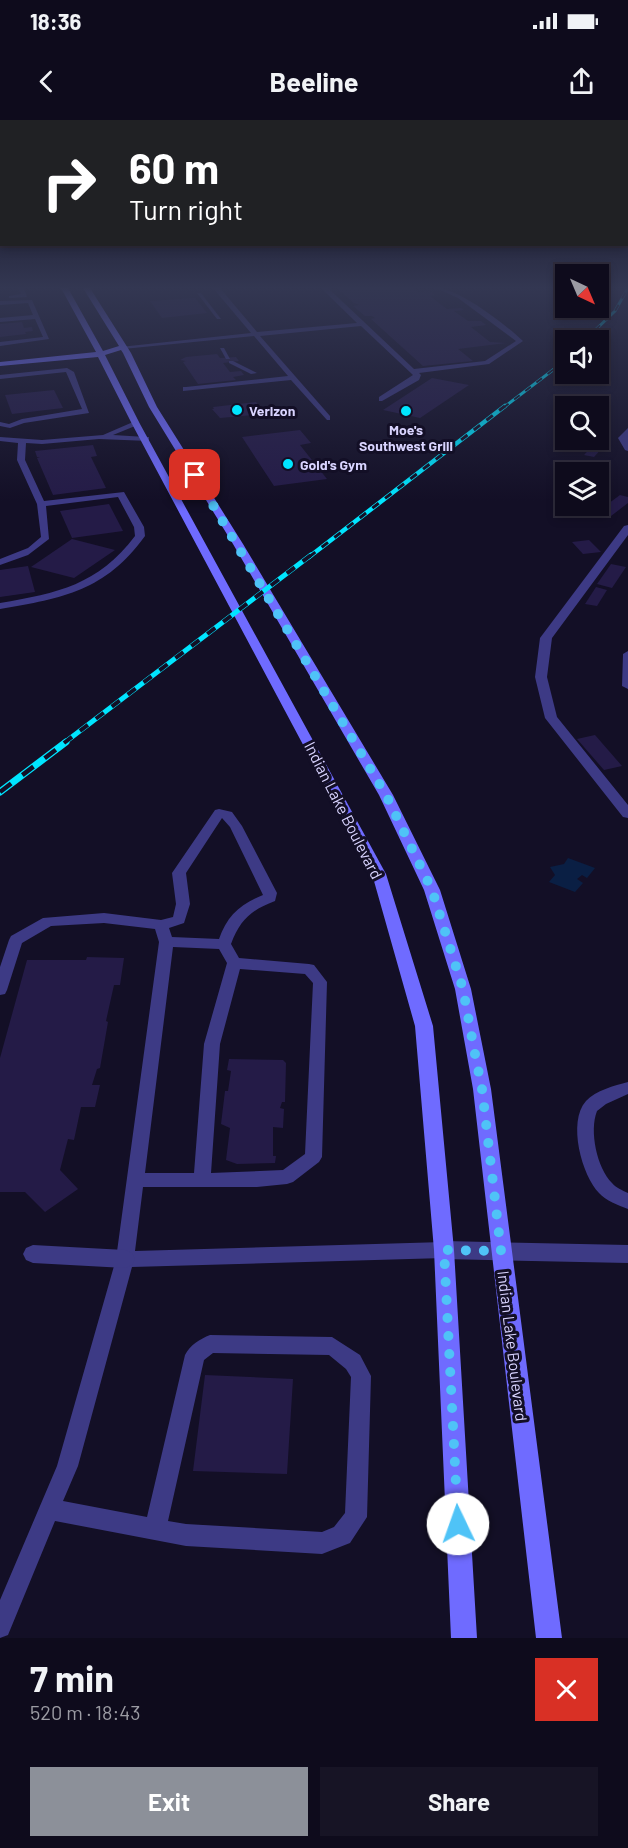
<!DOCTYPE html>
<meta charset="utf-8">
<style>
:root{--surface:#0e0b1c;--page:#171425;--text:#f1f3f6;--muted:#9b9ba3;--line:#2e2b3b;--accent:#8c9099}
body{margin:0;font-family:Barlow,sans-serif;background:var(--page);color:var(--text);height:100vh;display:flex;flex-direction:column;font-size:22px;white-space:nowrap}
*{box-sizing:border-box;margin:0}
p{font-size:20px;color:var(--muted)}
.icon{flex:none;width:33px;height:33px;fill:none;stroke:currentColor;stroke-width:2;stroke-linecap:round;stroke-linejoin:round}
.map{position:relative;height:1518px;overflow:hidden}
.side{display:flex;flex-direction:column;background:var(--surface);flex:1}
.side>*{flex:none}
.top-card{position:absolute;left:0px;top:0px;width:628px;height:126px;box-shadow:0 3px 9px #0003,0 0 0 2px var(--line);background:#202124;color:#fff;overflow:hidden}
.needle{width:39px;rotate:136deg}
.controls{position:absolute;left:555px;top:144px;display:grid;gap:12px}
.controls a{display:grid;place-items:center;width:54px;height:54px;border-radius:0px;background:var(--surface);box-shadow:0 3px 9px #0003,0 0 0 2px var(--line);font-size:30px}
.pin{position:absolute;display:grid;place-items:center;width:51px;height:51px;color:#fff;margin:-26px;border-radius:12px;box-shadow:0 3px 9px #0006}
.me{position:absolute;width:66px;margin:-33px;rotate:357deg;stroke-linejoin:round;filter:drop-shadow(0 0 4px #0008)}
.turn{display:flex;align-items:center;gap:21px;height:126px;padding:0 30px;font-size:27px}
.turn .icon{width:78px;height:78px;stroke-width:2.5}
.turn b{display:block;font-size:42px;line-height:51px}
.round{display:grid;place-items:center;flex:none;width:63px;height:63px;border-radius:0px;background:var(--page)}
.head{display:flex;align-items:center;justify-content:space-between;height:102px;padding:0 30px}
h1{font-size:36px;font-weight:700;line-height:45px}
.button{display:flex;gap:12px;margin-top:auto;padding:12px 30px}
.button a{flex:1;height:69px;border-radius:0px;background:var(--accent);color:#fff;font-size:24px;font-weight:700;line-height:69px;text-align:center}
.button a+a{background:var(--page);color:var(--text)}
.status{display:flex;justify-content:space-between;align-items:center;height:42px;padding:0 30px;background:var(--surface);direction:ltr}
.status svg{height:16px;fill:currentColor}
header{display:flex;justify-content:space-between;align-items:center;height:78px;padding:0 30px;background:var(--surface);font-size:27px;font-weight:700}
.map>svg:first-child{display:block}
.water{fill:#0a1f44}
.building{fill:#241b47}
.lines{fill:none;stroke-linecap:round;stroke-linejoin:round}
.lane{fill:#3d3a85;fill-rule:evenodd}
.street{fill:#3d3a85;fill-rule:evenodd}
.secondary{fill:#6f6bff;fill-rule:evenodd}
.rail-far3-casing{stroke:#00e5ff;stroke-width:3}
.rail-far2-casing{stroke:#00e5ff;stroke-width:4.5}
.rail-far1-casing{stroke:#00e5ff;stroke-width:5}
.rail-casing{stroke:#00e5ff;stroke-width:7}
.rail-far3{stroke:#130f26;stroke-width:2;stroke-dasharray:7;stroke-linecap:butt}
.rail-far2{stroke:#130f26;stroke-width:3;stroke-dasharray:8;stroke-linecap:butt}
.rail-far1{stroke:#130f26;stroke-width:4;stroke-dasharray:10;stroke-linecap:butt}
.rail{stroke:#130f26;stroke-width:4.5;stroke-dasharray:14;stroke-linecap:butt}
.route{stroke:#4fc3f7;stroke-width:10;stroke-dasharray:0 18}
.poi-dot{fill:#00e5ff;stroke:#130f26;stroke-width:2}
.labels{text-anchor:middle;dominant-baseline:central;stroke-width:6;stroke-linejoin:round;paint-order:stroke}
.far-poi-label{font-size:14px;font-weight:bold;fill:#d9d4ff;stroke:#130f26;text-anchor:start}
.street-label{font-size:16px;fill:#d9d4ff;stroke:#130f26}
</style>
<div class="status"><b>18:36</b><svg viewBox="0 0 49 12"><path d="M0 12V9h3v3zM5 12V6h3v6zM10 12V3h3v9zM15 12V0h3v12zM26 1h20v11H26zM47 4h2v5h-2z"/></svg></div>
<header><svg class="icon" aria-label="back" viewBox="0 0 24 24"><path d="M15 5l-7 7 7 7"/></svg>Beeline<svg class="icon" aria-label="share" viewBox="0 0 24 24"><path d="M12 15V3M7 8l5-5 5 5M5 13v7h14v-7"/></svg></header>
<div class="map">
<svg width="628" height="1518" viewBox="0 0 628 1518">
<rect width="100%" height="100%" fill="#130f26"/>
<path class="water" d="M568,738L595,748L587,758L582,755L577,759L583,763L575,772L549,762L555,755L550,747L564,744Z"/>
<g class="building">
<path d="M337,168H414L418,172L429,171L435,175L430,176L447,189L461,188L464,190L454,191L468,201H481L486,205L471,207L490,222L506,223L458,229L473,241L423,246L371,199L375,198L372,196H365L353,186L360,185L354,183Z"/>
<path d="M195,178L207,193L162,198L150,181Z"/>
<path d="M22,202L24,208L32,207L33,211L25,212L26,214L0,217V204Z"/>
<path d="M217,234L220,238L236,237L239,241L223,243L230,252L241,251L244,255L233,257L236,260L198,264L183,242L186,241L180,240L186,237Z"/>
<path d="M432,258L469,265L420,298L383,290Z"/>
<path d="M54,270L63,288L12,294L5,275Z"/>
<path d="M256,282L265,294L220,298L212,289H214L213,287Z"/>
<path d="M300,310L311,323L300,325L327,359L274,366L242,317Z"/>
<path d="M595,323L605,325L594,337L584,335Z"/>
<path d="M93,325L97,336L91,337L106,368L53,375L37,338L40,337H37L35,331Z"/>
<path d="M620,375L628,377V383L611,396L597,392Z"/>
<path d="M109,384L123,411L72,418L60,391Z"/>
<path d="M72,419L115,430L74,458L31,447Z"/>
<path d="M589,420L601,432L583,434L572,422Z"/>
<path d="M611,444L626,447L612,468L597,464Z"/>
<path d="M28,446L35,472L0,477V450Z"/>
<path d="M596,467L607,470L597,486L585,484Z"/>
<path d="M595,615L622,646L604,650L577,619Z"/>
<path d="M87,837L124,838L120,865H114L106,901L108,902L100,948L97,949L92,965H100L95,987H81L74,1020L68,1019L60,1050L78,1069L45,1092L25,1072H0V938L27,840H86Z"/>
<path d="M229,939L283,940L286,943L285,982H282L280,988L284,989L283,1008L273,1007V1036H276L275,1043L237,1044L226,1040L230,1008L221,1004L225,971H228L231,951L227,950Z"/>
<path d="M205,1255L293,1259L287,1354L193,1351Z"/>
</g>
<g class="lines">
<g class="lane">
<path d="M18,168H24L27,177L9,178V176L21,174Z"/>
<path d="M213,168H220L257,212L357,203L321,168H328L414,249L485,241L516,221L458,178L436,168C459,168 506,205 523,221L489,244L419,253L421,255L419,260L382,281H379V277L413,255L361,206L260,216L330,296V300H327L291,260L183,271V267H186L288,256L254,216L123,229L120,227L251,213Z"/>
<path d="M197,173H201L221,199H217Z"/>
<path d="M32,180L49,219L0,226V222L43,217L35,199L0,202V198L33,195L28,183L0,185V181Z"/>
<path d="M220,228H224L230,239H226Z"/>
<path d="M229,241H233L257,253L251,254L229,243Z"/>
<path d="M67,248L74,252L89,293L24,303L10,308L0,306V302L9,304L22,299L82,289L66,252L0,259V255Z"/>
<path d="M133,302L140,304L113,315L146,317H149V321L99,319L42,324L26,323L25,340L44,381L124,372L144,407L145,416C105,471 64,478 0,489V483C58,473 98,465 135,416L134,407L118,377L46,386L49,419L28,435L0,445V439L28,428L41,417L37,384L17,340L18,323L0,321V317L42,320L103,315Z"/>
<path d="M628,531V569L622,566L623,534Z"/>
<path d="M219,689L232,692L242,706L277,773L275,781C251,790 240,800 231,824L239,838L309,844L314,845L327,862L322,1037L319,1042L293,1062L287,1064L257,1067H143L135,1131L444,1122L450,1124L453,1130L450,1136L444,1138L132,1147L78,1346L63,1381L147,1397L185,1235C190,1225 200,1219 210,1215L332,1217L360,1235L371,1256L367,1397L350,1423L322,1434L186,1426L55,1401L8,1515L0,1518V1480L57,1346L116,1139L159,822L155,809L104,803L51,806L22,823L7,870L5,874L0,875V847L9,820L11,816L43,798L104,793L161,800L173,797L176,784L172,753L215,690ZM222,698L230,707L263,775C240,784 227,796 219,819L172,817L169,808L184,803L190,784L186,753ZM173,827L219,829L227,843L204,924L194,1053H145ZM240,849L305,854L313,863L305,1034L283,1050L211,1053L220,924ZM213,1233L329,1235L346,1249L351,1257L345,1393L334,1407L322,1412L186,1404L168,1401L204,1240Z"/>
<path d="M628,962V974L606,984L597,991C589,1011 597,1048 612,1063C616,1068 622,1070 628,1073V1089C618,1085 606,1081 599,1073C582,1056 567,1002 586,981C596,970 614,966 628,962Z"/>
</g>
<g class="street">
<path d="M628,308V331L625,330L618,318Z"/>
<path d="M628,405V415L552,518L547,557L557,597L628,685V698L623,697L545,598L535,557L540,518L624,406Z"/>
<path d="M444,1121L628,1125V1143L444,1139L437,1136L434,1130L437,1124Z"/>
<path d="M33,1125L125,1130L132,1133L135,1139L132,1145L125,1148L33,1143L26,1140L23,1134L26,1128Z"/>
</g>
<path class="secondary" d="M61,168H68L103,231L119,226L83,168H90L131,233L157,287L243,424L393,675L440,770L471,869L491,969L562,1518H536L473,969L455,869L424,770L379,675L233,424L149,287L123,233L121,230L105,235L140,304L386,754L433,906L454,1130L477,1518H451L434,1130L415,906L372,754L132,304L98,237L0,246V242L96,232Z"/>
<g class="rail-far3-casing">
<g id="rail-far3">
<path d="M585,220L615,191L628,168"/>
<path d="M503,288L566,240"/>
</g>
</g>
<g class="rail-far2-casing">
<path id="rail-far2" d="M309,437L505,286"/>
</g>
<g class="rail-far1-casing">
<path id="rail-far1" d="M64,623L311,435"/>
</g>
<g class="rail-casing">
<path id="rail" d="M0,672L66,622"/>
</g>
<use href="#rail-far3" class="rail-far3"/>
<use href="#rail-far2" class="rail-far2"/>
<use href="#rail-far1" class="rail-far1"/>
<use href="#rail" class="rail"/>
</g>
<linearGradient id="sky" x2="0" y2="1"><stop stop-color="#0a0815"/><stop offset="0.44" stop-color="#333752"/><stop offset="1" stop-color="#333752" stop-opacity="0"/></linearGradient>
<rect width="628" height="381" fill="url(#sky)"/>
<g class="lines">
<path class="route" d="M195,355L386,675L432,770L463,869L474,929L482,969L501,1131L444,1130L458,1404"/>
</g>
<g class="poi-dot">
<circle cx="237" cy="290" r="6"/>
<circle cx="406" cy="291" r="6"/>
<circle cx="288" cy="344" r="6"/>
</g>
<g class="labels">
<g class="far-poi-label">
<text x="249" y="290">Verizon</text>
<text x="406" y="309" text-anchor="middle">Moe's<tspan x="406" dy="16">Southwest Grill</tspan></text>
<text x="300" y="344">Gold's Gym</text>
</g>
<g class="street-label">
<text transform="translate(344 690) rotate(63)">Indian Lake Boulevard</text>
<text transform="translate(513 1226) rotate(83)">Indian Lake Boulevard</text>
</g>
</g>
</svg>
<div class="controls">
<a><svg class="needle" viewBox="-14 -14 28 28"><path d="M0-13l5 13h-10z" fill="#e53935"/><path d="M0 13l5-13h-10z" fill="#9b9ba3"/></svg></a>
<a><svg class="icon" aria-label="sound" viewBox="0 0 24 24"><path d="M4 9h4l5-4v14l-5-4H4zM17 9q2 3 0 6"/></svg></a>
<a><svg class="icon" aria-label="search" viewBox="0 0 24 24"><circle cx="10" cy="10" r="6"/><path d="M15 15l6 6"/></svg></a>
<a><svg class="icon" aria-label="layers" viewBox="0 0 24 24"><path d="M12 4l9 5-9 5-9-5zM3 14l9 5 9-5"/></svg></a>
</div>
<div class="pin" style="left:195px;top:355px;background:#d93025"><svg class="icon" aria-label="arrive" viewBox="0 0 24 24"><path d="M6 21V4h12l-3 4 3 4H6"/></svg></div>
<svg class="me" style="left:458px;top:1404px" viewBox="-20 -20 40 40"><circle r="19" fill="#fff"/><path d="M0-13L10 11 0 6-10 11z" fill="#4fc3f7"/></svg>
<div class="top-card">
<div class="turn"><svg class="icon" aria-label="right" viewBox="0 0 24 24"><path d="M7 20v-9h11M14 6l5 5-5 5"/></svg><div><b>60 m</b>Turn right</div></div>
</div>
</div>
<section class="side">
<div class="head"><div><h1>7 min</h1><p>520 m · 18:43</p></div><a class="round" style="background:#d93025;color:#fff"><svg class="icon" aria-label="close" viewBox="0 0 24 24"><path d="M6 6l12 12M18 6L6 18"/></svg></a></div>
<div class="button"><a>Exit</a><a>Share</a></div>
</section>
